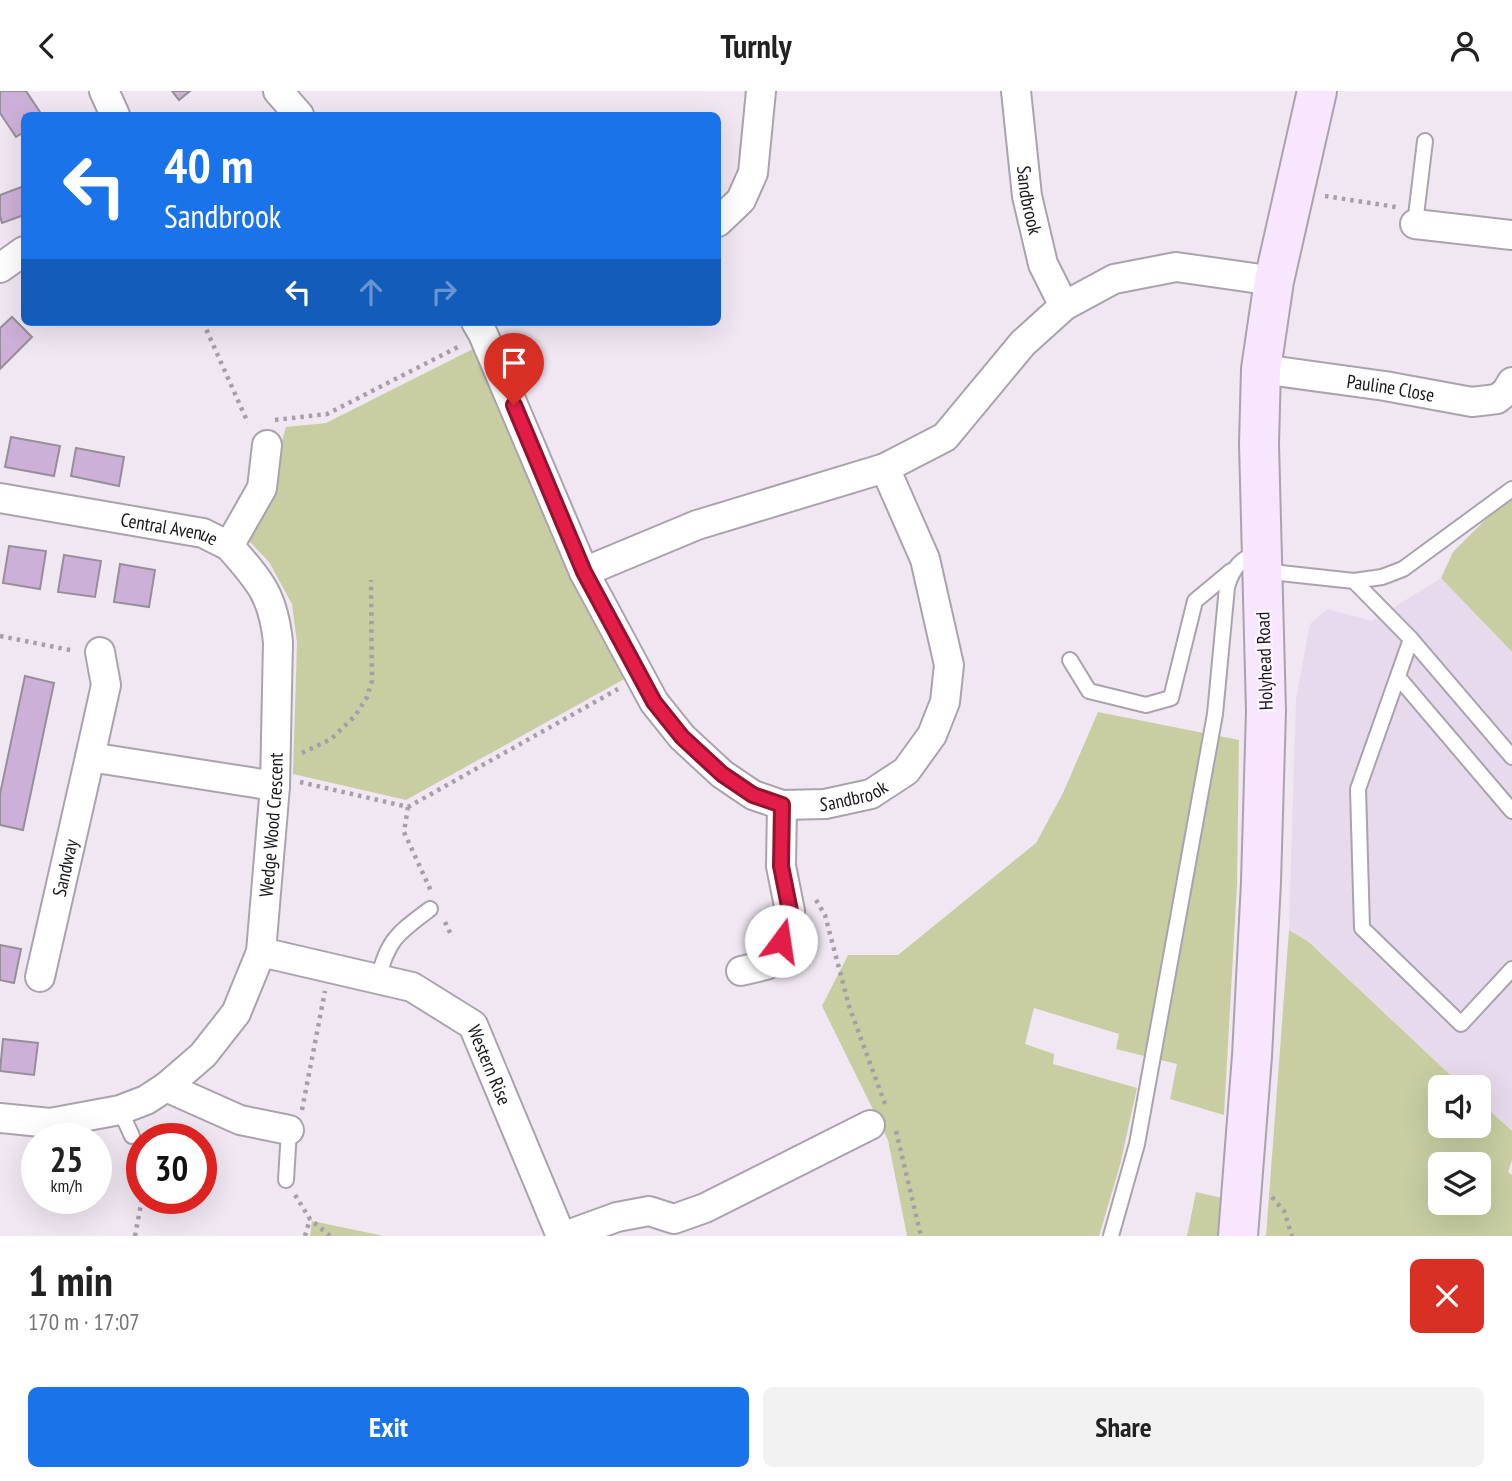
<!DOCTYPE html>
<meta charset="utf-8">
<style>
:root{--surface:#fff;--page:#f2f2f2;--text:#222;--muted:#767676;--accent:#1a73e8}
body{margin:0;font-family:"PT Sans Narrow",sans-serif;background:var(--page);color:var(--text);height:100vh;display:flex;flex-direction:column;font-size:26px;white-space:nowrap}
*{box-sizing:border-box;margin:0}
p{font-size:23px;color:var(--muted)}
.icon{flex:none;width:38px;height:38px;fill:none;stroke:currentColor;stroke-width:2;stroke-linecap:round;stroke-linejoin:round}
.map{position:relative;height:1145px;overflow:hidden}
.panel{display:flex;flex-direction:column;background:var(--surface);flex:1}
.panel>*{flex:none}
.guide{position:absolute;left:21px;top:21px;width:700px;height:214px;border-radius:10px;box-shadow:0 7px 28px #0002;background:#1a73e8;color:#fff;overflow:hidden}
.buttons{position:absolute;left:1428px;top:984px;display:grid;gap:14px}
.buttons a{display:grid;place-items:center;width:63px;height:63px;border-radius:10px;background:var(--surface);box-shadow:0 7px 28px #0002;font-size:35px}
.speed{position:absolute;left:21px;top:1032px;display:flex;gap:14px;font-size:35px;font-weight:700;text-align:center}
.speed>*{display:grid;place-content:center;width:91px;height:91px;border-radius:50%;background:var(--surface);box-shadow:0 7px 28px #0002;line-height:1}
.speed small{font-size:18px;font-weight:400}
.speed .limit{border:10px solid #d22;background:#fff;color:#111}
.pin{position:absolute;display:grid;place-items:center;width:60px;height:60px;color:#fff;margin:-72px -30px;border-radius:50% 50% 50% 0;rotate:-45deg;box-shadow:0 0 7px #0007}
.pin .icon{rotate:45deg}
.me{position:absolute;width:77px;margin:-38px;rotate:14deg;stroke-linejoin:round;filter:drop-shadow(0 0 5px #0008)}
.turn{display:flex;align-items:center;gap:24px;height:147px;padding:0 28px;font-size:32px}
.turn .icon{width:91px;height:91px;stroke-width:2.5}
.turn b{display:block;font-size:49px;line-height:60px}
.lanes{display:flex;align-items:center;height:66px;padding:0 28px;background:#0003;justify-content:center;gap:35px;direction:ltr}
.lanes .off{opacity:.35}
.round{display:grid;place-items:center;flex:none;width:74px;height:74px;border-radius:10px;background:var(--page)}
.headline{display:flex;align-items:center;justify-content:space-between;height:119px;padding:0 28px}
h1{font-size:42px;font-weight:700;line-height:52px}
.action{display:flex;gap:14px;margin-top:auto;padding:14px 28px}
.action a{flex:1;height:80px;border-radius:10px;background:var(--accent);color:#fff;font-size:28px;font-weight:700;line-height:80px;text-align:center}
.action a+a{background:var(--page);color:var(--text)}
header{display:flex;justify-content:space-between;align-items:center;height:91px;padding:0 28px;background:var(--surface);font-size:32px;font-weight:700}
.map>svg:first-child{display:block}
.built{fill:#e7daec}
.green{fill:#c8cea2;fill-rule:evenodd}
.building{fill:#cdb0d7;stroke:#968e99;stroke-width:2}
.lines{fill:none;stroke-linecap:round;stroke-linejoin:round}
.lane-casing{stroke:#aaa2ad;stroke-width:18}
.street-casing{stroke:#aaa2ad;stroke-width:32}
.secondary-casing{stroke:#aaa2ad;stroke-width:42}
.path{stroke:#a69fa8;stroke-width:4.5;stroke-dasharray:3.5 5;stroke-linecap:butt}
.lane{stroke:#fff;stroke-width:14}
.street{stroke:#fff;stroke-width:28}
.secondary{stroke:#f8e5fe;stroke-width:38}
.route-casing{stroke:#92132f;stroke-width:18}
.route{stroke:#e11d48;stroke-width:12}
.labels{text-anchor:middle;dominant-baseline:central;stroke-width:5;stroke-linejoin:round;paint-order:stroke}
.street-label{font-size:19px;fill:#19161a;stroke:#fcf5ff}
</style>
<header><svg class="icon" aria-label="back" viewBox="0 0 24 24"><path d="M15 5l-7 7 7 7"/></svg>Turnly<svg class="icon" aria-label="person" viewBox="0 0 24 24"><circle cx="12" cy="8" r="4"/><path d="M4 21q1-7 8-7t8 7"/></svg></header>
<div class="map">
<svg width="1512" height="1145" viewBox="0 0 1512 1145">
<rect width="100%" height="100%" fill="#f0e7f3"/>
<path class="built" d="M1441,487L1512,561V1040L1479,1010V996H1463L1310,851L1289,839L1296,608L1310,533L1327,518L1372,530Z"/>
<g class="green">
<path d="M475,257L628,586L406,709L293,683L297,552L292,513L269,471L249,450L276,371L286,336L326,332Z"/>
<path d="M1512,407V561L1441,487L1453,461L1497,417Z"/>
<path d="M1098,621L1239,649L1237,794L1224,1024L1170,1008L1177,973L1116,958L1119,943L1034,917L1025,953L1054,963L1053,973L1137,997L1120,1074L1099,1145H907L888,1049L822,915L848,864H898L1036,752L1063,702Z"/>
<path d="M1289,839L1309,851L1463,996H1440V1034H1479V1010L1512,1040V1069L1508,1081L1512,1084V1145H1266ZM1440,1073H1479V1111H1440Z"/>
<path d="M1196,1101L1226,1108L1218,1145H1187Z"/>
<path d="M312,1130L384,1145H310Z"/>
</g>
<g class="building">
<path d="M0,0H26L42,24H24V41L16,46L0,22Z"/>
<path d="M172,0H190L179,9Z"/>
<path d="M24,95V124L2,132L0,125V104Z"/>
<path d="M12,226L32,246L0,278V237Z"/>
<path d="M11,346L60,355L54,385L5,376Z"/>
<path d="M76,357L124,366L119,395L71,385Z"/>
<path d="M9,455L46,460L40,498L3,492Z"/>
<path d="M64,464L101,470L95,506L58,501Z"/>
<path d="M120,473L155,479L149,516L114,511Z"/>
<path d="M25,585L54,592L23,739L0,734V703Z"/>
<path d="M0,854L21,858L14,892L0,889Z"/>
<path d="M3,948L38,952L34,984L0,980Z"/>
</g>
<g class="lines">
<g class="lane-casing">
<g id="lane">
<path d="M1415,133L1425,50"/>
<path d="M1262,480L1354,490L1382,486L1403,478L1512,398"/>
<path d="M1354,490L1411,548L1512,666"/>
<path d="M1411,548L1358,698L1362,837L1461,933L1512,878"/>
<path d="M1070,569L1089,600L1146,614L1171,607L1195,510L1231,480"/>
<path d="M1398,586L1512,720"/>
<path d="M378,888C388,848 398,842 430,818"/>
<path d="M120,1019L132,1045"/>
<path d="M286,1089L289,1039"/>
<path d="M1111,1145L1137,1053L1215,623L1227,496C1233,476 1241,467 1260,461"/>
</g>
</g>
<g class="street-casing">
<g id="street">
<path d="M104,0L115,24"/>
<path d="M278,0L299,24"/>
<path id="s1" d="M1016,0L1027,105L1043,173L1064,215"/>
<path d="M718,131L741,109L753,82L761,0"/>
<path d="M1415,133L1512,144"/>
<path d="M0,177L24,160"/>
<path id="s2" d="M476,231L483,243L584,481L654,611L682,646L722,683L753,704L782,714L825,713L871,703L906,680L932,644L945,611L949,574L925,468L885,377"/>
<path id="s3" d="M1261,278L1385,295L1472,311L1497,308L1506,301L1512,291"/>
<path id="s4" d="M0,407L203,442L229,455L262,397L267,354"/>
<path d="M584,481L697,434L885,377L945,346L1023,252L1064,215L1114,188L1176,176L1274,190"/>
<path d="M90,666L106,594L100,561"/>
<path id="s5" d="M261,861L412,896L473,934L561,1145"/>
<path d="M741,880L766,874L781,850L790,820L781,775L782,714"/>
<path id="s6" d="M40,886L90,666L275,695"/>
<path d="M166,996L240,1029L289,1039"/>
<path id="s7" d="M0,1027L50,1032L120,1019L146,1009L166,996L203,964L236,922L261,861L275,695L278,551C273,503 259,489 229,455"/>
<path d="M565,1145L617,1126L649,1120L674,1128L705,1117L870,1034"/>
</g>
</g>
<g class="secondary-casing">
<path id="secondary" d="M1238,1145L1252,965L1261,791L1266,620L1259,353L1261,278L1274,190L1317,0"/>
</g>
<g class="path">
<path d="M1325,105L1396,116"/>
<path d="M203,231L248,332"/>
<path d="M275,329L327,323L460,255"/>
<path d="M0,545L75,560"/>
<path d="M302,662L331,648L355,625L367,606L372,590L371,489"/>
<path d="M300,691L408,716L618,598"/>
<path d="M408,716L404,741L431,800"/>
<path d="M816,809L825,824L849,915L885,1013"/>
<path d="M445,831L452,846"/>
<path d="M302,1019L325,900"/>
<path d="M896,1040L921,1145"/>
<path d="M138,1062L142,1072"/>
<path d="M295,1104L310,1128L330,1145"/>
<path d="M1272,1106L1284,1120L1292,1145"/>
<path d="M135,1145L142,1108"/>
<path d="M305,1145L310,1128"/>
</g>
<use href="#lane" class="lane"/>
<use href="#street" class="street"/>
<use href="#secondary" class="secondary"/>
</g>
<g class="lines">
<g class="route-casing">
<path id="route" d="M514,314L584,481L654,611L682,646L722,683L753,704L782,714L781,775L790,820L781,850"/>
</g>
<use href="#route" class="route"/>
</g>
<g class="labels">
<g class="street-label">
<text stroke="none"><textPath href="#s1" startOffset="110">Sandbrook</textPath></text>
<text stroke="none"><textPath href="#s3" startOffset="131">Pauline Close</textPath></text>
<text stroke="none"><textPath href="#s4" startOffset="172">Central Avenue</textPath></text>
<text transform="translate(1264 570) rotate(-92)">Holyhead Road</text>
<text stroke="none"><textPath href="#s2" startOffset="660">Sandbrook</textPath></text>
<text stroke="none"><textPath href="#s7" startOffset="469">Wedge Wood Crescent</textPath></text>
<text stroke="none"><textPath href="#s6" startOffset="112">Sandway</textPath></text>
<text stroke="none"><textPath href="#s5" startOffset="270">Western Rise</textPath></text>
</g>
</g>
</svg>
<div class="buttons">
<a><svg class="icon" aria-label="sound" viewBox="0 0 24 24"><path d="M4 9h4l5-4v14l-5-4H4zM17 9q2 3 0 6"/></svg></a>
<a><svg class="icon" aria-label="layers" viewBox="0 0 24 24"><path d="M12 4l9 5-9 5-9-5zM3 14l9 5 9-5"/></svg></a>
</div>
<div class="speed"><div>25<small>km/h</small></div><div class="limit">30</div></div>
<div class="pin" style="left:514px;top:314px;background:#d93025"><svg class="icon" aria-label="arrive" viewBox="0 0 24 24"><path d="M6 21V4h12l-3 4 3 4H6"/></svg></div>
<svg class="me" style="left:781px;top:850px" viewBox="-20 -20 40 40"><circle r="19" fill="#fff"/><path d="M0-13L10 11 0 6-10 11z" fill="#e11d48"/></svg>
<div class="guide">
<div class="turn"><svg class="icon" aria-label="left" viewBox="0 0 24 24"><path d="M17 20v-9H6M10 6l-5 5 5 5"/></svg><div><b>40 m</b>Sandbrook</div></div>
<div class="lanes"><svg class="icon" aria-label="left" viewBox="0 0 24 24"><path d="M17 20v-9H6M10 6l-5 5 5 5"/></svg><svg class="icon off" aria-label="ahead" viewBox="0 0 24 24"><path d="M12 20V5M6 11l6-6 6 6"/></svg><svg class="icon off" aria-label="right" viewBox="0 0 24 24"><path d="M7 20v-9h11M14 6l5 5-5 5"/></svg></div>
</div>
</div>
<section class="panel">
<div class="headline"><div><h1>1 min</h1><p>170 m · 17:07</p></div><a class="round" style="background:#d93025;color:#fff"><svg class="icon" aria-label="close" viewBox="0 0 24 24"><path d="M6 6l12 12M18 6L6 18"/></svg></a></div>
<div class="action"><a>Exit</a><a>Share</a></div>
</section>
